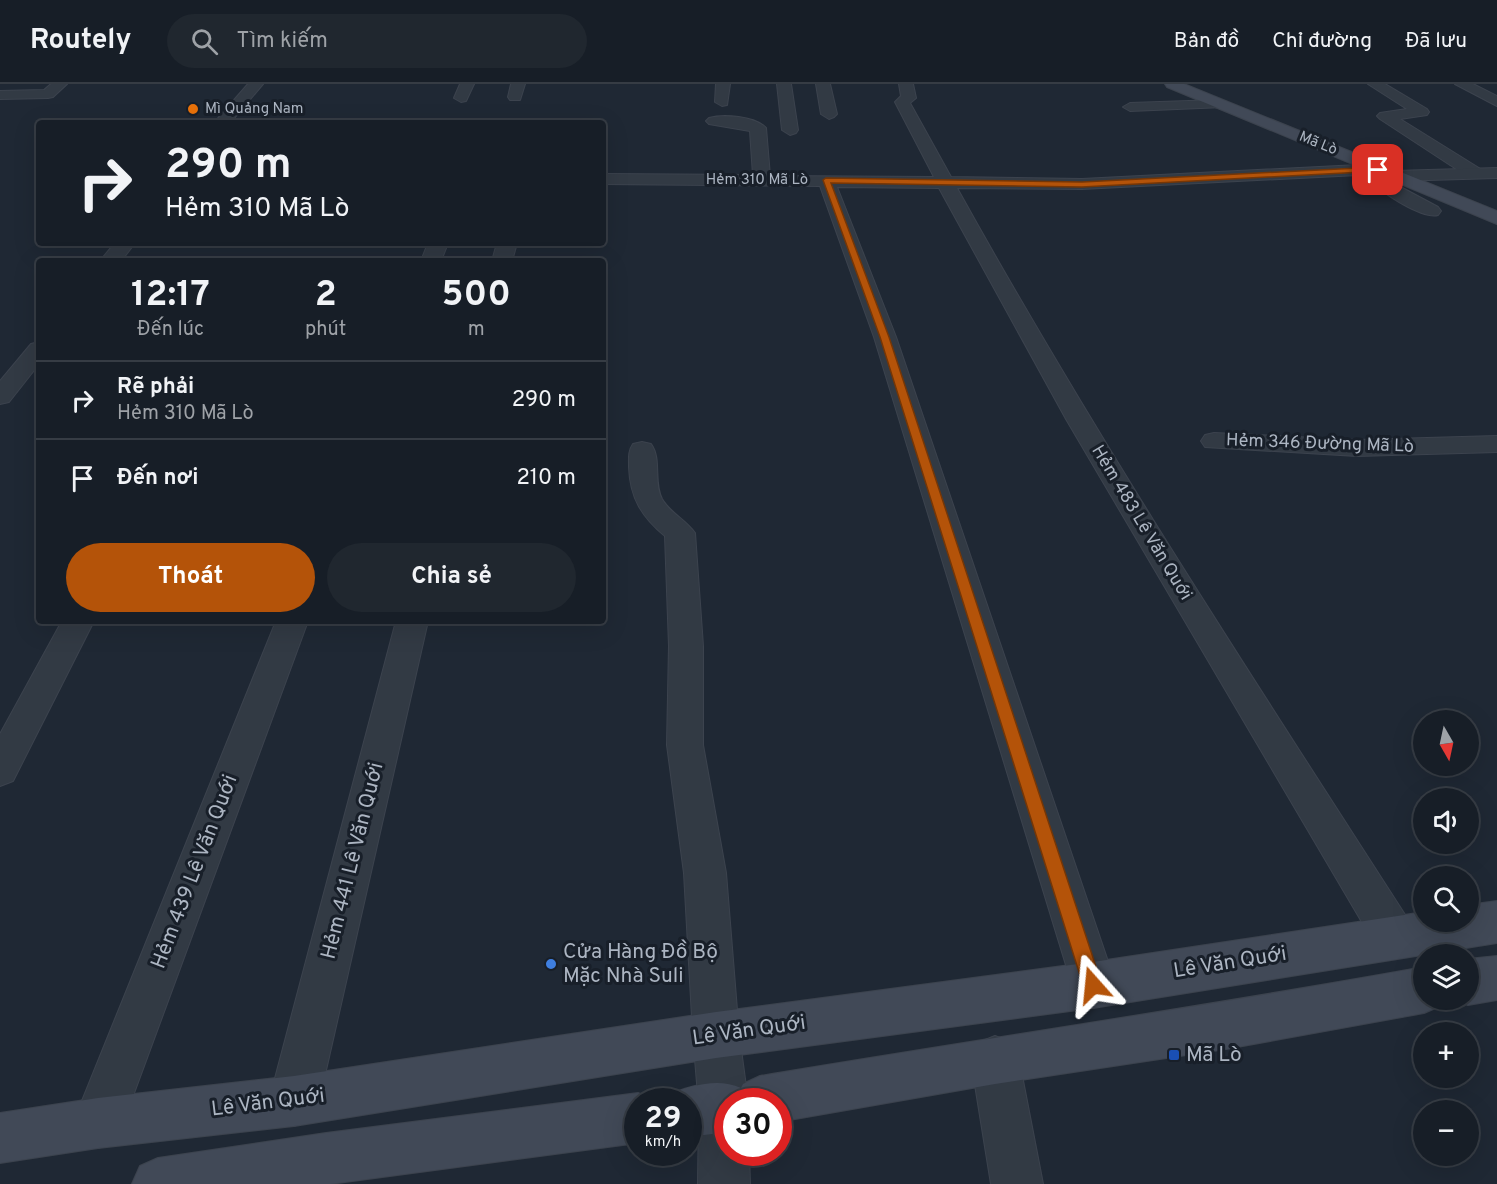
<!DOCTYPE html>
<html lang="vi">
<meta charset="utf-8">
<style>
:root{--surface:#171e27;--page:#20272f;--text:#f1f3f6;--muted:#9ea2a7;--line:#363c44;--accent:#b45309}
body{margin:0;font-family:Overpass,sans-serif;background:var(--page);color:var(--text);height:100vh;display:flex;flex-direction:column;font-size:22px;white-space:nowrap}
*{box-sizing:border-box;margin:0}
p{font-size:20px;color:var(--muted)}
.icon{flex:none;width:33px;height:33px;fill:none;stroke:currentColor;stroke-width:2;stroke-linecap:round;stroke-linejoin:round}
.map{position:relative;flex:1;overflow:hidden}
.sheet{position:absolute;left:36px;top:174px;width:570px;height:366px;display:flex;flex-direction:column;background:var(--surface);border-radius:6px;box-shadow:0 6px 24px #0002,0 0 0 2px var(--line)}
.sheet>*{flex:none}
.banner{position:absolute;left:36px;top:36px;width:570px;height:126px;border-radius:6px;box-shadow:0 6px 24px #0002,0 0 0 2px var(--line);background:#171e27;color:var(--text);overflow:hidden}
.needle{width:39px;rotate:171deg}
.buttons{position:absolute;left:1413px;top:626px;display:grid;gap:12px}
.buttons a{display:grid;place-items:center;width:66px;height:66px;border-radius:50%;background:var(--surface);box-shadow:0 6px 24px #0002,0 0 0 2px var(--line);font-size:30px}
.speed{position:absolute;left:624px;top:1004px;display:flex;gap:12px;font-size:30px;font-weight:700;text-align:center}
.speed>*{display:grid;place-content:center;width:78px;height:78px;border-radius:50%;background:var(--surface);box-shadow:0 6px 24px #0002,0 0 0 2px var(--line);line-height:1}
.speed small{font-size:15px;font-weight:400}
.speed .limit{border:9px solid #d22;background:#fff;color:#111}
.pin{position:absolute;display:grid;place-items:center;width:51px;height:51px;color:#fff;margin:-26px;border-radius:12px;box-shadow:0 3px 9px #0006}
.me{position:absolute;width:66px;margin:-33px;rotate:342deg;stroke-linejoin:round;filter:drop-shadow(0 0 4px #0008)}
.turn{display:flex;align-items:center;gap:21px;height:126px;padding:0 30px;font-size:27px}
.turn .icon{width:78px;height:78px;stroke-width:2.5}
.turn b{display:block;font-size:42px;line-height:51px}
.eta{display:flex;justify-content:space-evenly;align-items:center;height:102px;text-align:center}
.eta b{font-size:36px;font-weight:700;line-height:42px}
.primary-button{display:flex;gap:12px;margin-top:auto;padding:12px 30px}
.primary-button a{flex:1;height:69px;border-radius:36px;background:var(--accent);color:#fff;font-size:24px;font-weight:700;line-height:69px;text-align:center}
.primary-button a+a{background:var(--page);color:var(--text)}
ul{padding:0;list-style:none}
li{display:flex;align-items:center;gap:18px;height:78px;padding:0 30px;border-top:2px solid var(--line)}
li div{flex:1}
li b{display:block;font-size:22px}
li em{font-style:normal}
header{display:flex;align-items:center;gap:36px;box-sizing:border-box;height:84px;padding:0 30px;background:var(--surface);border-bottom:2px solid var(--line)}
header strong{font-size:28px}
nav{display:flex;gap:33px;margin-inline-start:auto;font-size:21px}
.search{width:420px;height:54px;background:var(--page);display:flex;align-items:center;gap:15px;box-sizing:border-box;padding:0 21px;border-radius:33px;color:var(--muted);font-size:22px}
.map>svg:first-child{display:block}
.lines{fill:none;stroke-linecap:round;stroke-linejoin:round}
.minor-casing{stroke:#3c434e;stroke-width:2}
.tertiary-casing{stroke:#3c434e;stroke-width:2}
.secondary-casing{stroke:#3c434e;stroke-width:2}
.minor{fill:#323a44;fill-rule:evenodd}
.tertiary{fill:#323a44;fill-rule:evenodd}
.secondary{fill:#414957;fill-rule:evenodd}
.route{fill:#b45309;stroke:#753606;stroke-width:1.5}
.food-dot{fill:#e8710a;stroke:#181f29;stroke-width:2}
.shop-dot{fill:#3f7fe0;stroke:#181f29;stroke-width:2}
.transit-dot{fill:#1a4fb4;stroke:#181f29;stroke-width:2}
.labels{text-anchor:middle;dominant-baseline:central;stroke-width:6;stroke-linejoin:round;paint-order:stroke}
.far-poi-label{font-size:15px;fill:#acb5c2;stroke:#181f29;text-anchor:start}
.far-street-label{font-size:15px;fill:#acb5c2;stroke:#181f29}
.street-label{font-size:18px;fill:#acb5c2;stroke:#181f29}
.near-street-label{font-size:21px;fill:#acb5c2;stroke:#181f29}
.near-poi-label{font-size:21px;fill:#acb5c2;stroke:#181f29;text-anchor:start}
</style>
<header>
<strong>Routely</strong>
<div class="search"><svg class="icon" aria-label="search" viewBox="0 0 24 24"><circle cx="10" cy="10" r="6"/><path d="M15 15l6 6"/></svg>Tìm kiếm</div>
<nav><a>Bản đồ</a><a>Chỉ đường</a><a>Đã lưu</a></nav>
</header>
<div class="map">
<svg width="1497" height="1100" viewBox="0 0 1497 1100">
<rect width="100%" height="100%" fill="#1f2834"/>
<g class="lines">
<g class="minor-casing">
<g id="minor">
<path d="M51,0H67L53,13L48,14L0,15V7L44,6Z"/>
<path d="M248,0H263L230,39H214Z"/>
<path d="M460,0H474L466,17L461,18L454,14Z"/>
<path d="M511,0H525L520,16H510L508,13Z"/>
<path d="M716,0H730L727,21L722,22L715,18Z"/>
<path d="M777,0H791L798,46L796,49L790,51L782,46Z"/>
<path d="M816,0H830L837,30L834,33L829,35L821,30Z"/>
<path d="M899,0H913L916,14L910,19L951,93L1082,95L1378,80L1384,81L1386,85L1384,89L1378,90L1082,105L957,104C1096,355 1254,596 1409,837L1416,852L1409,867L1394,874L1379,867L1066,335L939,104L837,103L896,253L1116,901L1109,917L1093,924L1077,917L874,253L820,102L603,100V90L753,91L750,47L709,40L706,37L709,34C723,30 755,32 766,44L770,92L934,93L895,18L901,12Z"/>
<path d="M1368,0H1385L1427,25L1429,28L1427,31L1400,35L1482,86L1485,90L1482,94H1470L1380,35L1377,32L1380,29L1407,25Z"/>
<path d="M1455,0H1473L1497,12V22Z"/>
<path d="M1219,16L1226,20L1224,23L1130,27L1123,23L1130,19Z"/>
<path d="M1394,87L1400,88L1403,92L1393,99L1438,123L1441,127L1438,131C1423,135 1382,110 1373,97L1376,93Z"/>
<path d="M115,159H135L121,177H100Z"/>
<path d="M428,159H448L441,177H421Z"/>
<path d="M497,159H517L512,177H492Z"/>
<path d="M39,258V280L9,318L0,320V297L31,260Z"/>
<path d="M1214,349L1357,356L1497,352V368L1357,372L1205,363L1201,357L1205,351Z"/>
<path d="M642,358L651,360C662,375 653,398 662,415C670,429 686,436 695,449L703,562V661L726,789L739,951L748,1017H728V1068H749L750,1100H698L699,1023L693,951L684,789L667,661L669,562L665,452C642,433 630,414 629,383C629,375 628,367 633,360Z"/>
<path d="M62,537H94L13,697L0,702V650Z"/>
<path d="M276,537H308L123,1039L116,1057L98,1064L80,1057L73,1039Z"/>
<path d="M396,537H428L319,1017L311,1034L294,1042L277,1034L269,1017Z"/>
<path d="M995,952L1012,959L1019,976L1043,1100H991L971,976L978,959Z"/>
</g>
</g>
<g class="tertiary-casing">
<path id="tertiary" d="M1497,84V94L1394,97L1388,96L1385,92L1388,88L1394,87Z"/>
</g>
<g class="secondary-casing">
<g id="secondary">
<path d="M1165,0H1184L1497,127V140L1167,3Z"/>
<path d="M1497,817V859L1093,924L716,974L294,1042L98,1064L0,1079V1029L98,1014L294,992L716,928L1093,878L1424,828V837H1468V821Z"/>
<path d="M1497,872V916L1468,921L1455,915H1468V875Z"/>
<path d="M1424,883V915H1443L1440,922L1424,929L1226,965L995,1000L778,1038V1017H728V1048L688,1053V1017H668L670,1010C692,1001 719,994 741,1004L743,1000L760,992C981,955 1203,923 1424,883Z"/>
<path d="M638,1009L656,1017H638V1059L330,1100H132L140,1082L158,1074L326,1049Z"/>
</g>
</g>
<use href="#minor" class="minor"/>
<use href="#tertiary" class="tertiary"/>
<use href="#secondary" class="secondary"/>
</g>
<path class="route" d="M1378,83L1381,87L1082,103L831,99L889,253L1102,901L1099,908L1093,911L1086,908L1083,901L880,253L823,96L826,94L1082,98Z"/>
<circle class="food-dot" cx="193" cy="25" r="6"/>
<circle class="shop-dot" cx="551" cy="880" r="6"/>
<rect class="transit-dot" x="1168" y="965" width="12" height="12" rx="3"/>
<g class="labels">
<g class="far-poi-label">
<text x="205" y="25">Mì Quảng Nam</text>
</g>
<g class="far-street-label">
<text transform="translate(1318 60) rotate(22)">Mã Lò</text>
<text x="757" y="96">Hẻm 310 Mã Lò</text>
</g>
<g class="street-label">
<text transform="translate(1320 360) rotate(2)">Hẻm 346 Đường Mã Lò</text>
<text transform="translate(1141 439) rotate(59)">Hẻm 483 Lê Văn Quới</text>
</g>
<g class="near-street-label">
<text transform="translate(353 777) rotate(-76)">Hẻm 441 Lê Văn Quới</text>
<text transform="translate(195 788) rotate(-69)">Hẻm 439 Lê Văn Quới</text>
<text transform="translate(1230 879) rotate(-9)">Lê Văn Quới</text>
<text transform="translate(749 947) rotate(-8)">Lê Văn Quới</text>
<text transform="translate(268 1019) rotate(-7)">Lê Văn Quới</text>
</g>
<g class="near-poi-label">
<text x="563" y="868">Cửa Hàng Đồ Bộ<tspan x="563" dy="24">Mặc Nhà Suli</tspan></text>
<text x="1186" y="971">Mã Lò</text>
</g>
</g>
</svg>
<div class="buttons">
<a><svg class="needle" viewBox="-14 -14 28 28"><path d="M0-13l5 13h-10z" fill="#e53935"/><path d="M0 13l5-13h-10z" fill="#9ea2a7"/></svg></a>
<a><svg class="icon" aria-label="sound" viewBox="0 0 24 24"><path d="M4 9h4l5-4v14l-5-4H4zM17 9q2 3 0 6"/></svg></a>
<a><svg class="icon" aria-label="search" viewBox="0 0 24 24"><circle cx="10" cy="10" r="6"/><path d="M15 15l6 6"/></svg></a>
<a><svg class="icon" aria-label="layers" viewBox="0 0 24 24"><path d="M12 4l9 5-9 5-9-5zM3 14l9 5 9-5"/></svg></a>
<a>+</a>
<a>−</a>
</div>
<div class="speed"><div>29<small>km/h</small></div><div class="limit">30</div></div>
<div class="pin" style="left:1378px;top:86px;background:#d93025"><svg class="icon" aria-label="arrive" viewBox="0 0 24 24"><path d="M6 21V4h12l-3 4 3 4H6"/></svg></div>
<svg class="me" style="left:1093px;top:901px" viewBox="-20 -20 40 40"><path d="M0-17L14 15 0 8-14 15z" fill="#b45309" stroke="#fff" stroke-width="4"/></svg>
<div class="banner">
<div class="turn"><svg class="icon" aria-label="right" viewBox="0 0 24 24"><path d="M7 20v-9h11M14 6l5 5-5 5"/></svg><div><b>290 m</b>Hẻm 310 Mã Lò</div></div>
</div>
<section class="sheet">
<div class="eta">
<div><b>12:17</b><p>Đến lúc</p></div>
<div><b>2</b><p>phút</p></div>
<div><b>500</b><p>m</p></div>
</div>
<ul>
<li><svg class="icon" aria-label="right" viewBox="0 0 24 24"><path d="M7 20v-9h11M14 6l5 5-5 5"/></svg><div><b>Rẽ phải</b><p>Hẻm 310 Mã Lò</p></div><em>290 m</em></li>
<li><svg class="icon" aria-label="arrive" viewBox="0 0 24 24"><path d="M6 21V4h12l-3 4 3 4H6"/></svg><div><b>Đến nơi</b></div><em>210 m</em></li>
</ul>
<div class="primary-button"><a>Thoát</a><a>Chia sẻ</a></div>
</section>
</div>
